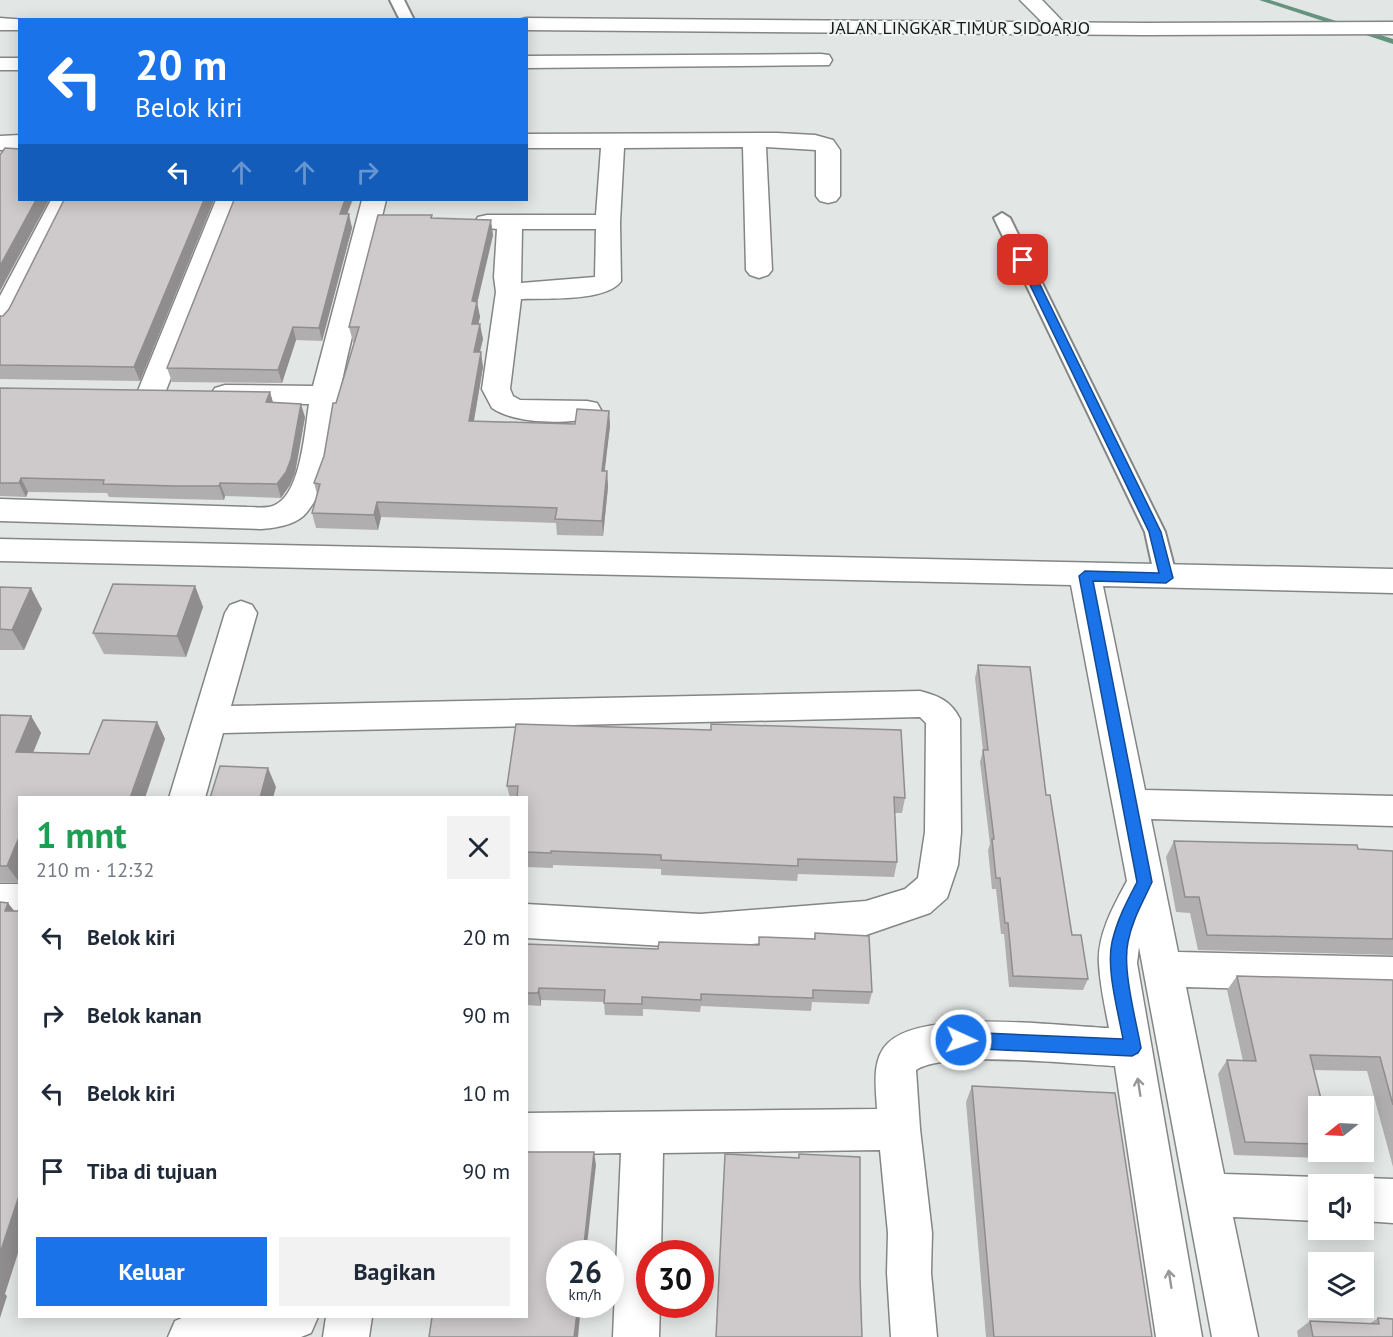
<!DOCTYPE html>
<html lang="id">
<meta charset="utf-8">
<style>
:root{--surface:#fff;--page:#f2f2f3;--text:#1f2937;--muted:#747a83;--accent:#1a73e8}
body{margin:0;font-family:"PT Sans",sans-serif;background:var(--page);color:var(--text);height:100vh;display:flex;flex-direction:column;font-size:22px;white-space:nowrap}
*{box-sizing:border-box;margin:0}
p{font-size:20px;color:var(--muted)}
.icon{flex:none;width:33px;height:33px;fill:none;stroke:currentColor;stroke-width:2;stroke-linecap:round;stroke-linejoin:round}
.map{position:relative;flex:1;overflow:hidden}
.sheet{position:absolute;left:18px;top:796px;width:510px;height:522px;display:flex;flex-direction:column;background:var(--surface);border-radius:0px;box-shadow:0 3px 15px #0003}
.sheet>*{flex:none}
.top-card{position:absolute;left:18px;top:18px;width:510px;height:183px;border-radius:0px;box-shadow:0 3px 15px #0003;background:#1a73e8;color:#fff;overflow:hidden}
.needle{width:39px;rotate:252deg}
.controls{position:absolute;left:1308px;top:1096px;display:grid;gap:12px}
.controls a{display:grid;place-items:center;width:66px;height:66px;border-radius:0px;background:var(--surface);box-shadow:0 3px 15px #0003;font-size:30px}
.speed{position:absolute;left:546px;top:1240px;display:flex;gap:12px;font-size:30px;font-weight:700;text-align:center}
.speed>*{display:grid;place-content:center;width:78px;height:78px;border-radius:50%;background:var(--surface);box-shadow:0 3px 15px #0003;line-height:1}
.speed small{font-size:15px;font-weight:400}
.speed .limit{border:9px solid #d22;background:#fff;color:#111}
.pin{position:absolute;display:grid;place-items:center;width:51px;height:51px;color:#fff;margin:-26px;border-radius:12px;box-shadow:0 3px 9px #0006}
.me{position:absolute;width:66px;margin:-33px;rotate:93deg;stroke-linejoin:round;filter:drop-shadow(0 0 4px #0008)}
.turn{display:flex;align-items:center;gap:21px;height:126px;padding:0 18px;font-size:27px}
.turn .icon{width:78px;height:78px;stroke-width:2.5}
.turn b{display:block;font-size:42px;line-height:51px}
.lanes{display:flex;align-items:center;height:57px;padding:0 18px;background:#0003;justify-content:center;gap:30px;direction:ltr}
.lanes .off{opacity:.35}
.round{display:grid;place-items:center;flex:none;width:63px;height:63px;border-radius:0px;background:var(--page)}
.overview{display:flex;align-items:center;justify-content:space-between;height:102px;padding:0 18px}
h1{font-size:36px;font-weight:800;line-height:45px;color:#1e9e55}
.button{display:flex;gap:12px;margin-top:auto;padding:12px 18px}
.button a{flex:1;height:69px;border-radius:0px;background:var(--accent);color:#fff;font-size:24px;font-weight:800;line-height:69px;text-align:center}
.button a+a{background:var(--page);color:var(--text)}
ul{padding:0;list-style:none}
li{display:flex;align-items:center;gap:18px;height:78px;padding:0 18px}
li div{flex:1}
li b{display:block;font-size:22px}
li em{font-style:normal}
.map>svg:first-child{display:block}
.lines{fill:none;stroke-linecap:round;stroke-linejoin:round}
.stream{fill:#649480;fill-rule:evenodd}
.service-casing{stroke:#838684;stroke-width:4}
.minor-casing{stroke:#838684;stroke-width:3}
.secondary-casing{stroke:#838684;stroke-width:3}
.service{fill:#fff;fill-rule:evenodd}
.minor{fill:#fff;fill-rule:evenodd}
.secondary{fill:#fff;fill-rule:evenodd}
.wall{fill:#b1aeaf}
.shaded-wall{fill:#908d8f}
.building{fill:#cecacc;stroke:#908d8f;stroke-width:1.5}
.oneway{stroke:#969797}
.route{fill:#1a73e8;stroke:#114b97;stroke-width:1.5}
.labels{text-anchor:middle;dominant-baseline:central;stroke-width:4.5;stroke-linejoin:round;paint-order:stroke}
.far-street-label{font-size:18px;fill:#161717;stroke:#eff3f1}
</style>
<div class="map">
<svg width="1393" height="1337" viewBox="0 0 1393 1337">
<rect width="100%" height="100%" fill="#e2e6e4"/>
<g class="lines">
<path class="stream" d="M1259,0H1270L1393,39V44Z"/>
<g class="service-casing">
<g id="service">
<path d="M390,0H404L414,20H400Z"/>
<path d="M1002,213L1010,218L1165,532L1177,578L1174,584L1166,586L1158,584L1155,578L1145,532L994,218Z"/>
</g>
</g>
<g class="minor-casing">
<g id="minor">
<path d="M1020,0H1042L1069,28L1066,32L1059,34L1052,32Z"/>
<path d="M821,54L829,55L832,60L829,65L526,68V56Z"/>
<rect x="0" y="58" width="20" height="12"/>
<path d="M777,133L815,135L833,140L840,150V196L836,201L828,203L820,201L816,196V150L766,147L772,270L768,275L759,278L750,275L746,270L743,147L624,148L620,222L621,281C607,302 545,298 521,299L510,389L513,396L520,400L587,401L597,403L601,410L597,417C569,424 517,425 492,408L482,389L496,292L494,277L497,229L478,227L475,222L478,217L487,215H596L601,148H526V134ZM522,229H596L595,277L521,283Z"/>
<path d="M20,135V149L0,150V136Z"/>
<path d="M51,200H75L13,321L9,327L0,329V296Z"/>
<path d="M216,200H240L165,393L161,399L151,402L141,399L137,393Z"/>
<path d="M362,200H386C371,263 353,327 340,390C331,430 334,479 307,512C297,525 276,528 261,529L0,521V499L247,507C256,507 267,509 275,505C301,494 305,429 309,404L225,403L215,400L211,394L215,388L225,385L313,386Z"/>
<path d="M0,539L1393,569V593L1103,586L1145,790L1393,796V826L1151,819L1178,952L1393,957V993L1186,987L1224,1174L1318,1177L1334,1185H1318V1221L1233,1217L1258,1337H1212L1139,947L1137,963L1202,1337H1156L1115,1066C1073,1064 947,1050 916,1070L920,1129L932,1233L931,1273L937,1337H891L887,1273L888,1233L880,1150L663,1153L661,1254H650V1305H660L659,1337H613L621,1153L526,1155V1113L877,1109C876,1088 871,1059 888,1043C923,1008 1060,1026 1109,1028C1105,1007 1100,985 1099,964C1097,935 1114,905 1127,881L1071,585L0,561Z"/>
<path d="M241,601L252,605L257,613L231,706L920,691C939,696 951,701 960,719L961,832L958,865L947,898L930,913L866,935L700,948L526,938V904L700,914L866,901L905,889L918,878L925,832L926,723L920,717L223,733L205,798H169L225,613L230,605Z"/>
<rect x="0" y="884" width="20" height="32"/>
<path d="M1364,1178L1393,1179V1223L1364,1221V1185H1349Z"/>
<path d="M184,1317H318L311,1333L301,1337H168L175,1321Z"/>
<path d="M326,1317H372L369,1337H323Z"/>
</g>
</g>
<g class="secondary-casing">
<g id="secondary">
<path d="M0,18L27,20H20V30H0Z"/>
<path d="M526,18L1145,23L1393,22V34L1145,35L526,30V20H519Z"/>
</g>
</g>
<use href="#service" class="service"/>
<use href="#minor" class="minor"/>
<use href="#secondary" class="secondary"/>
</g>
<g class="wall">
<path d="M214,200L140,381L0,379V316H3Z"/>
<path d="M234,200H353L347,214L352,228L322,341L296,340L282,383L172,382L167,368Z"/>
<path d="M432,215V219L493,235L477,302L480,317L478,324L483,339L480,352L483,367L474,421L575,424L609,411L610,426L604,471H607L608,487L603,536L557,535L556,523L381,517L378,530L316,528L312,513L317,494L314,483L324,456L336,403L354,342H353L349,327Z"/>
<path d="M0,388L270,392L273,403L305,417L295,473L290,485L281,498L225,496L224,500L180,499L109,497L107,493L28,492L26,497L0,496Z"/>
<path d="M195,586L203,607L186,657L104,654L93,633Z"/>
<path d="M0,587L42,609L24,650H0Z"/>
<path d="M978,665L1046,795L1072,935L1088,979L1083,990L1009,987L1004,934H1001L996,889H992L988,850L990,844L980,762L983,750L975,678Z"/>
<path d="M0,715L31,716L41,733L33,752L89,754L157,722L165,739L20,798L19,882H0Z"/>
<path d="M507,786L905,798L902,813H895L897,862L894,877L798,874L797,881L661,875V869L553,865V868L526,867V798H510Z"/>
<path d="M1174,841L1393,851V955L1198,950L1190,913L1176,912L1166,857Z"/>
<path d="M815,933L872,992L869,1004L812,1002L811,1011L701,1006L700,1012L643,1009V1016L605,1015L604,1002L541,1000V1006L526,1005V944L658,949L758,945L814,939Z"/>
<path d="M1237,976L1393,980V1167L1367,1071L1313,1070L1318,1107V1152H1326L1320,1158L1234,1155L1218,1074L1227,1060L1243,1061L1227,990Z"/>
<path d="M972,1086L1152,1337H986L966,1102Z"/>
<path d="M1378,1318L1393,1337H1298L1297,1331L1310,1321L1369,1324Z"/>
</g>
<g class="shaded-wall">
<path d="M36,200H49L0,291V266Z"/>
<path d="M204,200H214L140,381L134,367Z"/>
<path d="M345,200H352L343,227L340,214Z"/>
<path d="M349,214L352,228L322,341L319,328Z"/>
<path d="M491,220L493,235L474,317L472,301Z"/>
<path d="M477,302L480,317L475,339L472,324Z"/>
<path d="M480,324L483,339L476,367L474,352Z"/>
<path d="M293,327L296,340L282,383L278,370Z"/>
<path d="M481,352L483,367L471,437L469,421Z"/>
<path d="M270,392L274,406L266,402Z"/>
<path d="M301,404L305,417L295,473L290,485L281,498L277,484Z"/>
<path d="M609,411L610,426L603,486L602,471Z"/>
<path d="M607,471L608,487L603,536L602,521Z"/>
<path d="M21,478L28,492L26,497L19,483Z"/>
<path d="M220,483L225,496L224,500L219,486Z"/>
<path d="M377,502L381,517L378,530L374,515Z"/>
<path d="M195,586L203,607L186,657L177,636Z"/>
<path d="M31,588L42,609L24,650L12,630Z"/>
<path d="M31,716L41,733L27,768L16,752Z"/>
<path d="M157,722L165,739L145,798H130Z"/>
<path d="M268,768L276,787L273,798H260Z"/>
<path d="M20,835V880L19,882L7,866Z"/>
<path d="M8,903L20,918L5,911Z"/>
<path d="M539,988L541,1000V1006L538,993Z"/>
<path d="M594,1152L596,1165L586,1254H583Z"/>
<path d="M20,1193V1247L5,1294L7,1296L0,1318V1253Z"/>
<path d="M578,1305H581L578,1337H574Z"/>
</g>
<g class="building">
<path d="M5,148L20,149V200H36L0,266V155Z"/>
<path d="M64,200H204L134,367L0,365V316H3L9,309Z"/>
<path d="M234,200H345L340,214H349L319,328L293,327L278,370L167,368Z"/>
<path d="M378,215H432L431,218L491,220L472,301L477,302L472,324H480L474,352H481L469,421L575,424L577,409L609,411L602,471H607L602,521L555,519L557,508L377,502L374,515L312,513L320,484L314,483L324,456L333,403H336L359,327H349Z"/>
<path d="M0,388L270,392L266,402L301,404L291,459L286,472L277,484L220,483L219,486H175L103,484L104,480L21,478L19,483H0Z"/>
<path d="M113,584L195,586L177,636L93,633Z"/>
<path d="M0,587L31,588L12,630L0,629Z"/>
<path d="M978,665L1030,667L1046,795H1050L1072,935H1081L1088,979L1013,976L1008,923H1005L1000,878H996L992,839H994L983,750H988Z"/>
<path d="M0,715L31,716L16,752L89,754L103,720L157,722L130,798H20V835L7,866H0Z"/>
<path d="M516,724L711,730V724L901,730L905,798L894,797L897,862L798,859V866L661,860V855L551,851V853L526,852V798H517L518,786H507Z"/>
<path d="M220,766L268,768L260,798H210Z"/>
<path d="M1174,841L1357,845L1358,849L1393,851V939L1207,935L1199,897H1185Z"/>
<path d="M0,902L8,903L5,911H20V1193L0,1253Z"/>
<path d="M815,933L869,936L872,992L813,990V998L701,994V1000L642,997V1004L604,1003L605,990L539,988L538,993H526V944L658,949L659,942L759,945V937L815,939Z"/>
<path d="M1237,976L1393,980V1105L1380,1057L1310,1055L1323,1107H1318V1144L1245,1142L1227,1060L1256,1061Z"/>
<path d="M972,1086L1115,1093L1152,1337H994Z"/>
<path d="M526,1152H594L583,1254H560V1305H578L574,1337H429L432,1317H526Z"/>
<path d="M725,1154L799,1158V1154L860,1157V1278L862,1337H716Z"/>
<path d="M1378,1318L1393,1319V1337H1313L1310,1321L1379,1324Z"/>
</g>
<defs><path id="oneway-shaft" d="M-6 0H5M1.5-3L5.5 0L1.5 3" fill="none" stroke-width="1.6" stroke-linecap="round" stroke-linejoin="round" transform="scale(1.5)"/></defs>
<g class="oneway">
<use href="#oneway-shaft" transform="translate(1139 1087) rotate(-99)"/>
<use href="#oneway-shaft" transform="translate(1170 1279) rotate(-99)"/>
</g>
<path class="route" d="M1023,257L1028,260L1161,532L1173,578L1166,583L1093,581L1152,882C1143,902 1132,920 1128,942C1122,969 1136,1020 1141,1048L1138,1053L1132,1056L961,1048L955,1046L953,1040L955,1035L961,1032L1123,1039C1118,1011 1106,969 1112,942C1117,920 1127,901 1137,882L1079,576L1085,571L1159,573L1149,532L1018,260Z"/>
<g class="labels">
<g class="far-street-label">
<text x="960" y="27">JALAN LINGKAR TIMUR SIDOARJO</text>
</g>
</g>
</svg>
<div class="controls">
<a><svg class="needle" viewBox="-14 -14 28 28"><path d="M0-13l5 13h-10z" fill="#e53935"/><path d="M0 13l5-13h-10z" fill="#747a83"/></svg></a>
<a><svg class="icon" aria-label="sound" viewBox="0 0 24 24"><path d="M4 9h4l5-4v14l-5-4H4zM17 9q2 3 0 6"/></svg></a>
<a><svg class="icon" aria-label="layers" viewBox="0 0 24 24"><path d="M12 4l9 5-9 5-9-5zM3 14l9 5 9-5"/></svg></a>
</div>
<div class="speed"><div>26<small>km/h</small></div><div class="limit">30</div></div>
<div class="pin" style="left:1023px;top:260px;background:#d93025"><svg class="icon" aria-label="arrive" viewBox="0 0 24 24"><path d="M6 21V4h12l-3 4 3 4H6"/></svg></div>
<svg class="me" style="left:961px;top:1040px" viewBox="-20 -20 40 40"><circle r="17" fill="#1a73e8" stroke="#fff" stroke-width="3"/><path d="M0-11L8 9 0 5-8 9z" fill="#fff"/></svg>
<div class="top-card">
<div class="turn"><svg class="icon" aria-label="left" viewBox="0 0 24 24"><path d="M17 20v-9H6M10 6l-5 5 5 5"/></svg><div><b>20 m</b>Belok kiri</div></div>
<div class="lanes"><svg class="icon" aria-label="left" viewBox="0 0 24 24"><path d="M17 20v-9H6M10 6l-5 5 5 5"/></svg><svg class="icon off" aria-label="ahead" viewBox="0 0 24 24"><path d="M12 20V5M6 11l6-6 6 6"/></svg><svg class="icon off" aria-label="ahead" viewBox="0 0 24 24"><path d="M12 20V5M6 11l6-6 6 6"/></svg><svg class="icon off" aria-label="right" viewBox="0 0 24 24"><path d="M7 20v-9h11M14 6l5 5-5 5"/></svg></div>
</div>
<section class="sheet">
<div class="overview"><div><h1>1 mnt</h1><p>210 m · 12:32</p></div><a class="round"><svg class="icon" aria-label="close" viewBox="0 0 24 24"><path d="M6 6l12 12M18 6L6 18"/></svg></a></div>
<ul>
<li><svg class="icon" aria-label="left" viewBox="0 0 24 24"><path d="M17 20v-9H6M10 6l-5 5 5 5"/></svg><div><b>Belok kiri</b></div><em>20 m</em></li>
<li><svg class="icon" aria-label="right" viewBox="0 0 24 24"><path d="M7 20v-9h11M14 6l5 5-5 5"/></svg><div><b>Belok kanan</b></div><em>90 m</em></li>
<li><svg class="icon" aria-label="left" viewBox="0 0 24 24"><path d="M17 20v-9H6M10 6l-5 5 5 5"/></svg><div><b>Belok kiri</b></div><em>10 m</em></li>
<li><svg class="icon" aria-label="arrive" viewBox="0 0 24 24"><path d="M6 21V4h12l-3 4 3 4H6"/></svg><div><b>Tiba di tujuan</b></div><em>90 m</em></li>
</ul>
<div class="button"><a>Keluar</a><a>Bagikan</a></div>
</section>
</div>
